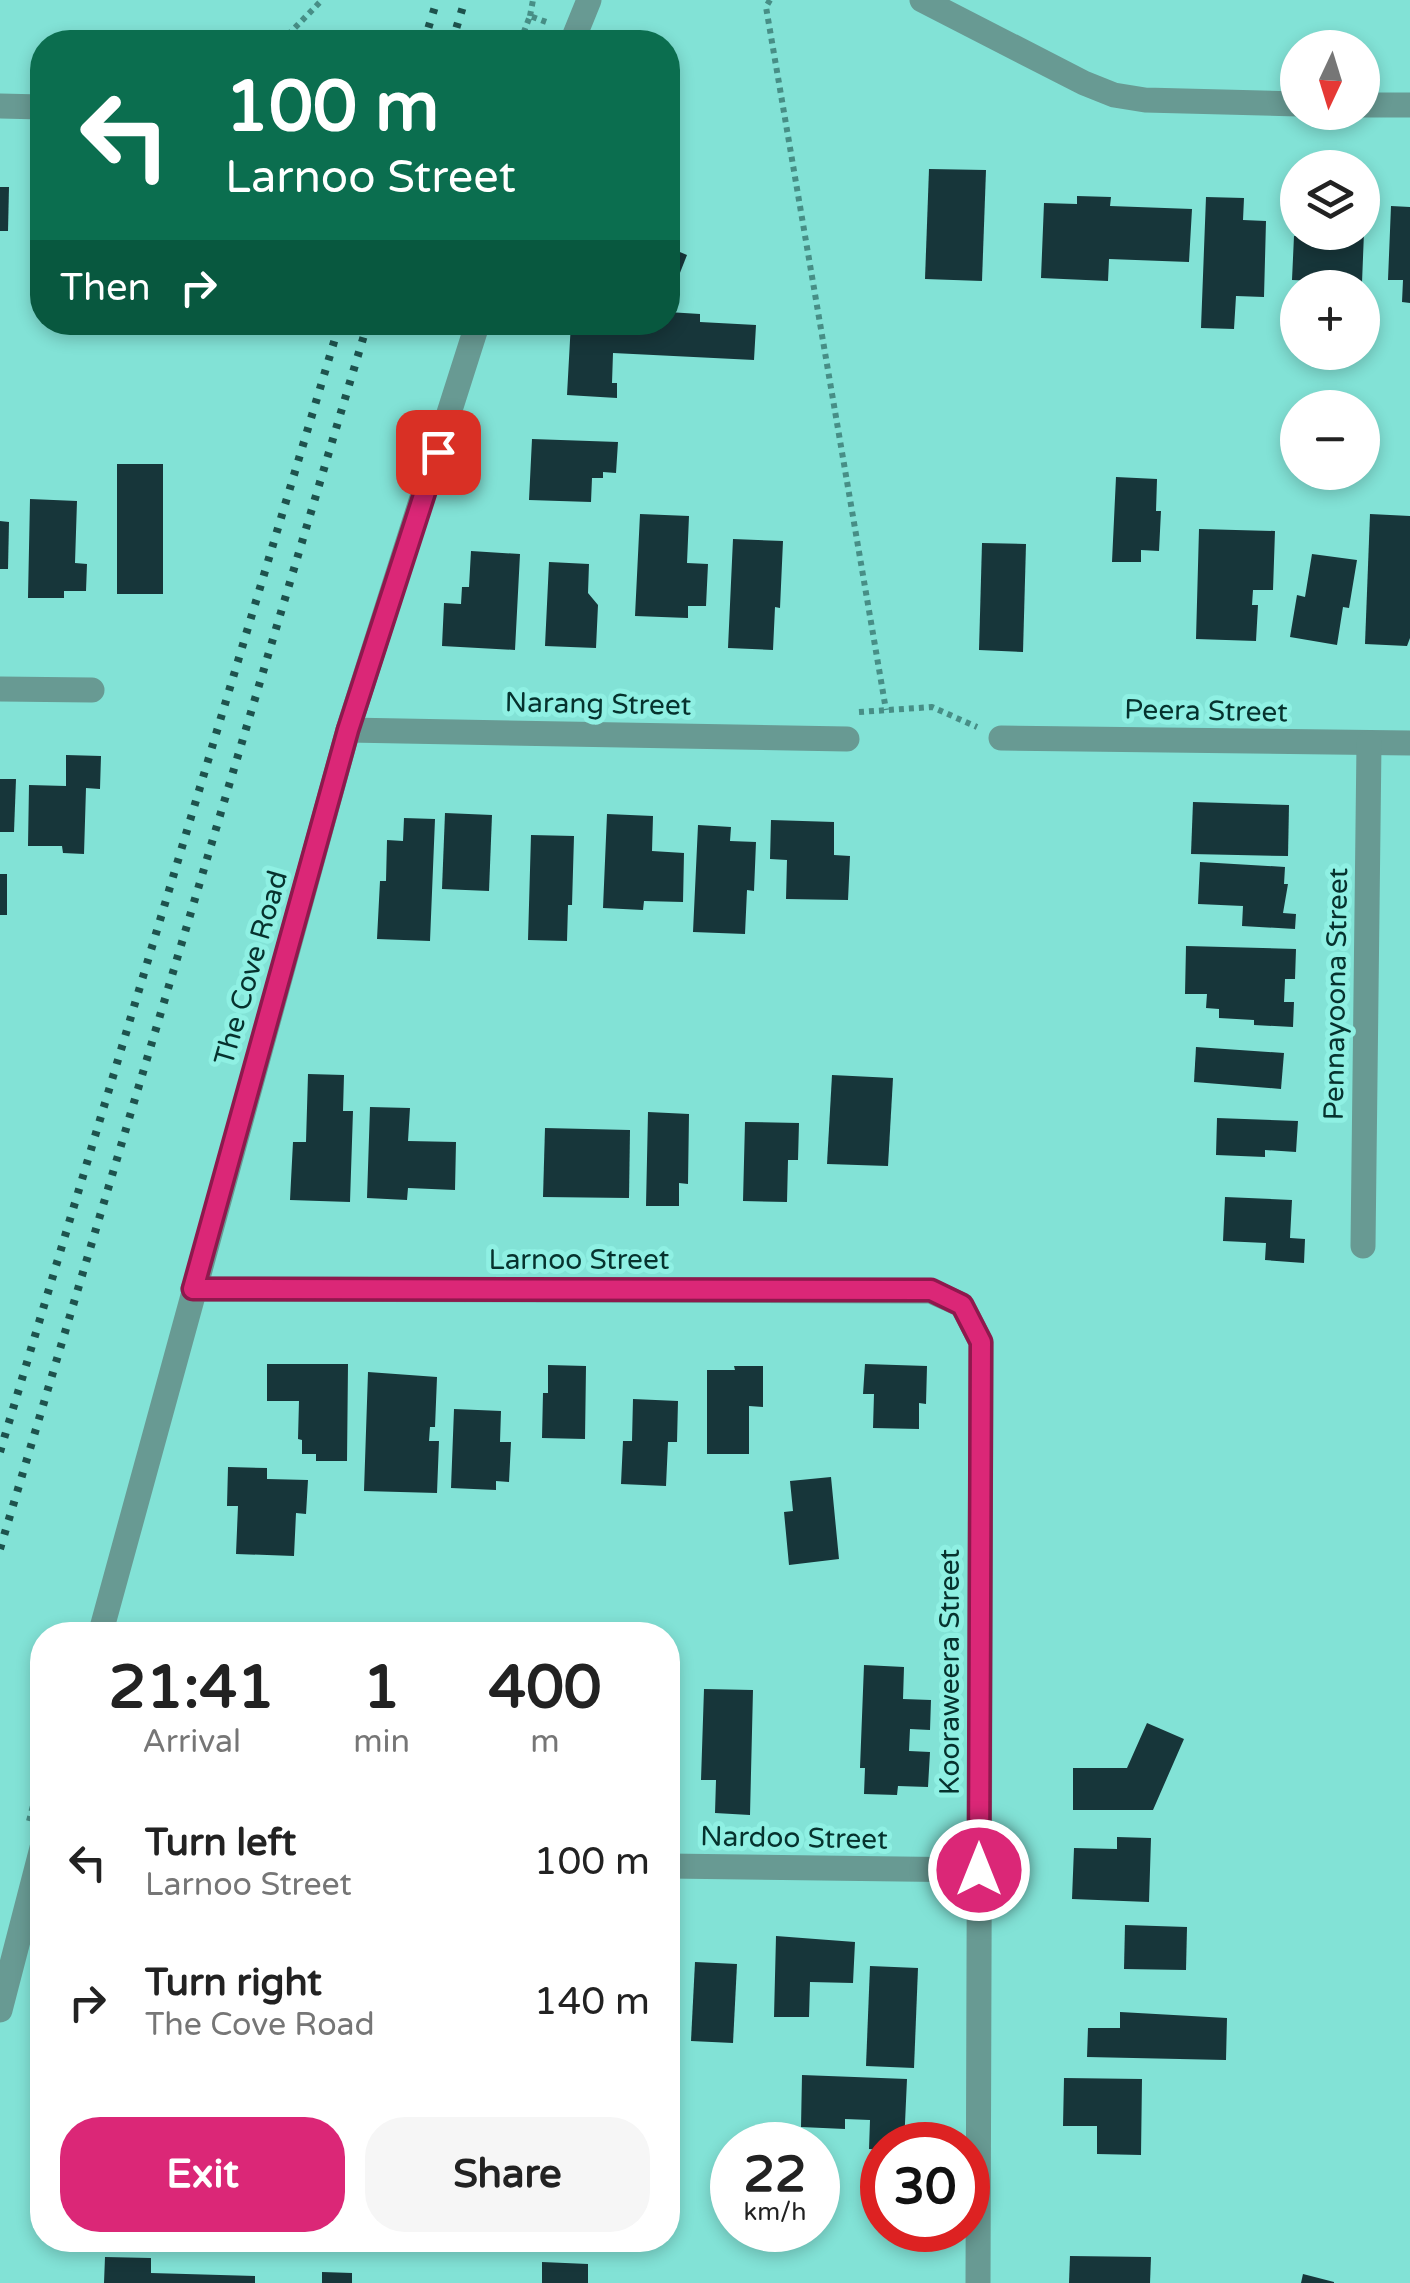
<!DOCTYPE html>
<meta charset="utf-8">
<style>
:root{--surface:#fff;--page:#f6f6f6;--text:#222;--muted:#767676;--accent:#db2777}
body{margin:0;font-family:"Varela Round",sans-serif;background:var(--page);color:var(--text);height:100vh;display:flex;flex-direction:column;font-size:38px;white-space:nowrap}
*{box-sizing:border-box;margin:0}
p{font-size:32px;color:var(--muted)}
.icon{flex:none;width:55px;height:55px;fill:none;stroke:currentColor;stroke-width:2;stroke-linecap:round;stroke-linejoin:round}
.map{position:relative;flex:1;overflow:hidden}
.panel{position:absolute;left:30px;top:1622px;width:650px;height:630px;display:flex;flex-direction:column;background:var(--surface);border-radius:40px;box-shadow:0 5px 15px #0003}
.panel>*{flex:none}
.banner{position:absolute;left:30px;top:30px;width:650px;height:305px;border-radius:40px;box-shadow:0 5px 15px #0003;background:#0b6e4f;color:#fff;overflow:hidden}
.needle{width:65px;rotate:184deg}
.fabs{position:absolute;left:1280px;top:30px;display:grid;gap:20px}
.fabs a{display:grid;place-items:center;width:100px;height:100px;border-radius:50%;background:var(--surface);box-shadow:0 5px 15px #0003;font-size:50px}
.speed{position:absolute;left:710px;top:2122px;display:flex;gap:20px;font-size:50px;font-weight:700;text-align:center}
.speed>*{display:grid;place-content:center;width:130px;height:130px;border-radius:50%;background:var(--surface);box-shadow:0 5px 15px #0003;line-height:1}
.speed small{font-size:25px;font-weight:400}
.speed .limit{border:15px solid #d22;background:#fff;color:#111}
.pin{position:absolute;display:grid;place-items:center;width:85px;height:85px;color:#fff;margin:-42px;border-radius:20px;box-shadow:0 5px 15px #0006}
.me{position:absolute;width:110px;margin:-55px;rotate:0deg;stroke-linejoin:round;filter:drop-shadow(0 0 8px #0008)}
.turn{display:flex;align-items:center;gap:35px;height:210px;padding:0 30px;font-size:45px}
.turn .icon{width:130px;height:130px;stroke-width:2.5}
.turn b{display:block;font-size:70px;line-height:85px}
.then{display:flex;align-items:center;height:95px;padding:0 30px;background:#0003;gap:20px;font-size:38px}
.eta{display:flex;justify-content:space-evenly;align-items:center;height:170px;text-align:center}
.eta b{font-size:60px;font-weight:700;line-height:70px}
.button{display:flex;gap:20px;margin-top:auto;padding:20px 30px}
.button a{flex:1;height:115px;border-radius:40px;background:var(--accent);color:#fff;font-size:40px;font-weight:700;line-height:115px;text-align:center}
.button a+a{background:var(--page);color:var(--text)}
ul{padding:0;list-style:none}
li{display:flex;align-items:center;gap:30px;height:140px;padding:0 30px}
li div{flex:1}
li b{display:block;font-size:38px}
li em{font-style:normal}
.map>svg:first-child{display:block}
.building{fill:#17363a}
.lines{fill:none;stroke-linecap:round;stroke-linejoin:round}
.path{stroke:#478e86;stroke-width:6;stroke-dasharray:5 5;stroke-linecap:butt}
.minor{stroke:#689a93;stroke-width:25}
.tertiary{stroke:#689a93;stroke-width:25}
.rail{stroke:#1d524d;stroke-width:8;stroke-dasharray:5 10;stroke-linecap:butt}
.route-casing{stroke:#8e194d;stroke-width:25}
.route{stroke:#db2777;stroke-width:18}
.labels{text-anchor:middle;dominant-baseline:central;stroke-width:10;stroke-linejoin:round;paint-order:stroke}
.street-label{font-size:28px;fill:#06322e;stroke:#8ff0e3}
</style>
<div class="map">
<svg width="1410" height="2283" viewBox="0 0 1410 2283">
<rect width="100%" height="100%" fill="#82e2d6"/>
<g class="building">
<path d="M929,169L986,170L982,281L925,279Z"/>
<path d="M34,182H42V289H32Z"/>
<path d="M0,187H9L8,231H0Z"/>
<path d="M1077,196L1111,197L1110,206L1192,209L1189,262L1109,259L1108,281L1041,278L1044,203L1077,204Z"/>
<path d="M1206,197L1244,198L1243,220L1266,221L1264,297L1236,296L1234,329L1201,328Z"/>
<path d="M1391,206L1410,207V303L1402,302L1403,280H1388Z"/>
<path d="M1316,232H1364L1362,283L1292,280L1294,236L1316,237Z"/>
<path d="M668,247L687,255L674,288L668,285Z"/>
<path d="M668,312L700,314V322L756,325L754,360L613,353L612,383H617V398L567,395L571,322H668Z"/>
<path d="M532,439L618,442L616,473L603,472V478H592L591,502L529,500Z"/>
<rect x="117" y="464" width="46" height="130"/>
<path d="M1116,477L1157,479L1156,511H1161L1159,551L1141,550V562H1112Z"/>
<path d="M30,499L77,501L75,563L87,564L86,591H64V598H28Z"/>
<path d="M640,514L689,516L687,563L708,564L706,606H688V618L635,616Z"/>
<path d="M1370,514L1410,516V638L1407,646L1365,644Z"/>
<path d="M0,521L9,522L8,569H0Z"/>
<path d="M1199,529L1275,531L1273,590H1253L1252,605H1258L1256,641L1196,639Z"/>
<path d="M733,539L783,541L780,608L775,607L773,650L728,648Z"/>
<path d="M982,543L1026,544L1023,652L979,650Z"/>
<path d="M471,551L520,554L515,650L442,646L444,603L461,604L462,587H469Z"/>
<path d="M1312,554L1357,560L1349,608L1343,607L1337,645L1290,637L1297,595L1305,597Z"/>
<path d="M549,562L589,564L588,593L598,605L596,648L545,646Z"/>
<path d="M66,755L101,756L100,789L86,788L84,854L63,853L62,846H28L29,785L66,786Z"/>
<path d="M0,779H16L14,832H0Z"/>
<path d="M1193,802L1289,805L1288,856L1191,854Z"/>
<path d="M445,813L492,815L489,891L442,889Z"/>
<path d="M607,814L653,816L652,851L684,853L683,902L644,901L643,910L603,908Z"/>
<path d="M404,818L435,819L430,941L377,939L380,881H386L387,840L403,841Z"/>
<path d="M771,820L834,822V855L850,856L848,900L786,899L787,860L770,859Z"/>
<path d="M698,825L731,827L730,841L756,842L754,891L747,890L745,934L693,932Z"/>
<path d="M531,835L574,836L572,905H568L567,941L528,940Z"/>
<path d="M1200,862L1285,867L1284,884H1288L1283,913L1296,914L1295,929L1242,926L1243,906L1198,904Z"/>
<rect x="0" y="874" width="7" height="41"/>
<path d="M1186,946L1296,949L1295,979H1285L1284,1002H1294L1293,1027L1254,1025V1020L1219,1018V1009L1206,1008L1207,994H1185Z"/>
<path d="M1196,1047L1284,1053L1281,1089L1194,1082Z"/>
<path d="M308,1074L344,1075L343,1111H353L350,1202L290,1200L293,1142H306Z"/>
<path d="M832,1075L893,1078L888,1166L827,1164Z"/>
<path d="M370,1107L410,1108L408,1141L456,1142L455,1190L408,1188L407,1200L367,1198Z"/>
<path d="M648,1112L689,1114L688,1184L679,1183V1206H646Z"/>
<path d="M1217,1118L1298,1121L1296,1152L1265,1150V1157L1216,1155Z"/>
<path d="M745,1122L799,1123L798,1160H788L787,1202L743,1201Z"/>
<path d="M545,1128L630,1130L629,1198L543,1197Z"/>
<path d="M1225,1197L1292,1200L1290,1238L1305,1239L1304,1263L1265,1260L1266,1243L1223,1241Z"/>
<path d="M267,1364H348L347,1461H316V1454H302V1440L298,1439L299,1401H267Z"/>
<path d="M865,1364L927,1366L926,1404L919,1403V1429L873,1428L874,1394H863Z"/>
<path d="M548,1365L586,1366L585,1439L542,1438L543,1393H548Z"/>
<path d="M734,1366H763V1407L749,1406V1454H707V1370H735Z"/>
<path d="M368,1372L437,1377L435,1427H430L429,1441H439L437,1493L364,1491Z"/>
<path d="M633,1399L678,1401L677,1442H668L666,1486L621,1484L623,1441H632Z"/>
<path d="M454,1409L501,1411L500,1442H511L509,1482L496,1481V1490L451,1488Z"/>
<path d="M228,1467L267,1468V1479L308,1480L306,1514L296,1513L294,1556L236,1554L238,1506H227Z"/>
<path d="M831,1477L839,1559L789,1565L784,1512L793,1511L790,1481Z"/>
<path d="M864,1665L904,1667L903,1699L931,1700L930,1730L910,1729L909,1751L930,1752L928,1787L898,1786L897,1795L864,1794L865,1768H860Z"/>
<path d="M704,1689L753,1690L750,1815L715,1813L716,1780H701Z"/>
<path d="M1147,1723L1184,1739L1153,1810H1073V1768H1127Z"/>
<path d="M1117,1837L1151,1838L1149,1902L1072,1899L1074,1848L1117,1849Z"/>
<path d="M1125,1925L1187,1927L1186,1970L1124,1969Z"/>
<path d="M776,1936L855,1942L853,1983L810,1982L809,2017H774Z"/>
<path d="M695,1962L737,1964L733,2043L691,2041Z"/>
<path d="M870,1966L918,1968L914,2068L866,2066Z"/>
<path d="M1120,2012L1227,2018L1226,2060L1087,2057L1088,2028H1120Z"/>
<path d="M802,2075L907,2079L904,2145H882V2150L869,2149L870,2120L845,2119V2129L801,2127Z"/>
<path d="M1064,2078L1142,2079L1141,2155L1097,2154V2126H1063Z"/>
<path d="M1070,2256L1151,2257L1150,2283H1069Z"/>
<path d="M105,2257L151,2258V2273L255,2276V2283H104Z"/>
<path d="M542,2262L588,2264V2283H542Z"/>
<path d="M322,2272L352,2273V2283H322Z"/>
<path d="M1303,2274L1334,2282V2283H1301Z"/>
</g>
<g class="lines">
<g class="path">
<path d="M770,0L766,7L886,710"/>
<path d="M530,16L533,0"/>
<path d="M281,42L322,0"/>
<path d="M520,42L530,16L549,23"/>
<path d="M859,712L932,707L977,727"/>
<path d="M29,1821L42,1771"/>
</g>
<g class="minor">
<path d="M922,0L1084,83L1114,95L1145,100L1298,104"/>
<path d="M1362,105H1410"/>
<path d="M0,106L42,107"/>
<path d="M0,689L92,690"/>
<path d="M348,730L847,739"/>
<path d="M1001,738L1410,743"/>
<path d="M1363,1246L1369,743"/>
<path d="M193,1289L931,1291L962,1305L981,1342L978,2283"/>
<path d="M668,1866L979,1870"/>
</g>
<g class="tertiary">
<path d="M572,42L589,0"/>
<path d="M100,1635L348,730L478,322"/>
<path d="M0,2010L42,1848"/>
</g>
<g class="rail">
<path d="M424,42L437,0"/>
<path d="M452,42L465,0"/>
<path d="M0,1452L340,322"/>
<path d="M0,1549L368,322"/>
</g>
</g>
<g class="lines">
<g class="route-casing">
<path id="route" d="M438,452L348,730L193,1289L931,1290L962,1305L981,1342L979,1870"/>
</g>
<use href="#route" class="route"/>
</g>
<g class="labels">
<g class="street-label">
<text transform="translate(598 704) rotate(1)">Narang Street</text>
<text transform="translate(1206 711) rotate(1)">Peera Street</text>
<text transform="translate(251 968) rotate(-74)">The Cove Road</text>
<text transform="translate(1336 994) rotate(-89)">Pennayoona Street</text>
<text x="579" y="1260">Larnoo Street</text>
<text transform="translate(950 1672) rotate(-90)">Kooraweera Street</text>
<text transform="translate(794 1838) rotate(1)">Nardoo Street</text>
</g>
</g>
</svg>
<div class="fabs">
<a><svg class="needle" viewBox="-14 -14 28 28"><path d="M0-13l5 13h-10z" fill="#e53935"/><path d="M0 13l5-13h-10z" fill="#767676"/></svg></a>
<a><svg class="icon" aria-label="layers" viewBox="0 0 24 24"><path d="M12 4l9 5-9 5-9-5zM3 14l9 5 9-5"/></svg></a>
<a>+</a>
<a>−</a>
</div>
<div class="speed"><div>22<small>km/h</small></div><div class="limit">30</div></div>
<div class="pin" style="left:438px;top:452px;background:#d93025"><svg class="icon" aria-label="arrive" viewBox="0 0 24 24"><path d="M6 21V4h12l-3 4 3 4H6"/></svg></div>
<svg class="me" style="left:979px;top:1870px" viewBox="-20 -20 40 40"><circle r="17" fill="#db2777" stroke="#fff" stroke-width="3"/><path d="M0-11L8 9 0 5-8 9z" fill="#fff"/></svg>
<div class="banner">
<div class="turn"><svg class="icon" aria-label="left" viewBox="0 0 24 24"><path d="M17 20v-9H6M10 6l-5 5 5 5"/></svg><div><b>100 m</b>Larnoo Street</div></div>
<div class="then">Then<svg class="icon" aria-label="right" viewBox="0 0 24 24"><path d="M7 20v-9h11M14 6l5 5-5 5"/></svg></div>
</div>
<section class="panel">
<div class="eta">
<div><b>21:41</b><p>Arrival</p></div>
<div><b>1</b><p>min</p></div>
<div><b>400</b><p>m</p></div>
</div>
<ul>
<li><svg class="icon" aria-label="left" viewBox="0 0 24 24"><path d="M17 20v-9H6M10 6l-5 5 5 5"/></svg><div><b>Turn left</b><p>Larnoo Street</p></div><em>100 m</em></li>
<li><svg class="icon" aria-label="right" viewBox="0 0 24 24"><path d="M7 20v-9h11M14 6l5 5-5 5"/></svg><div><b>Turn right</b><p>The Cove Road</p></div><em>140 m</em></li>
</ul>
<div class="button"><a>Exit</a><a>Share</a></div>
</section>
</div>
